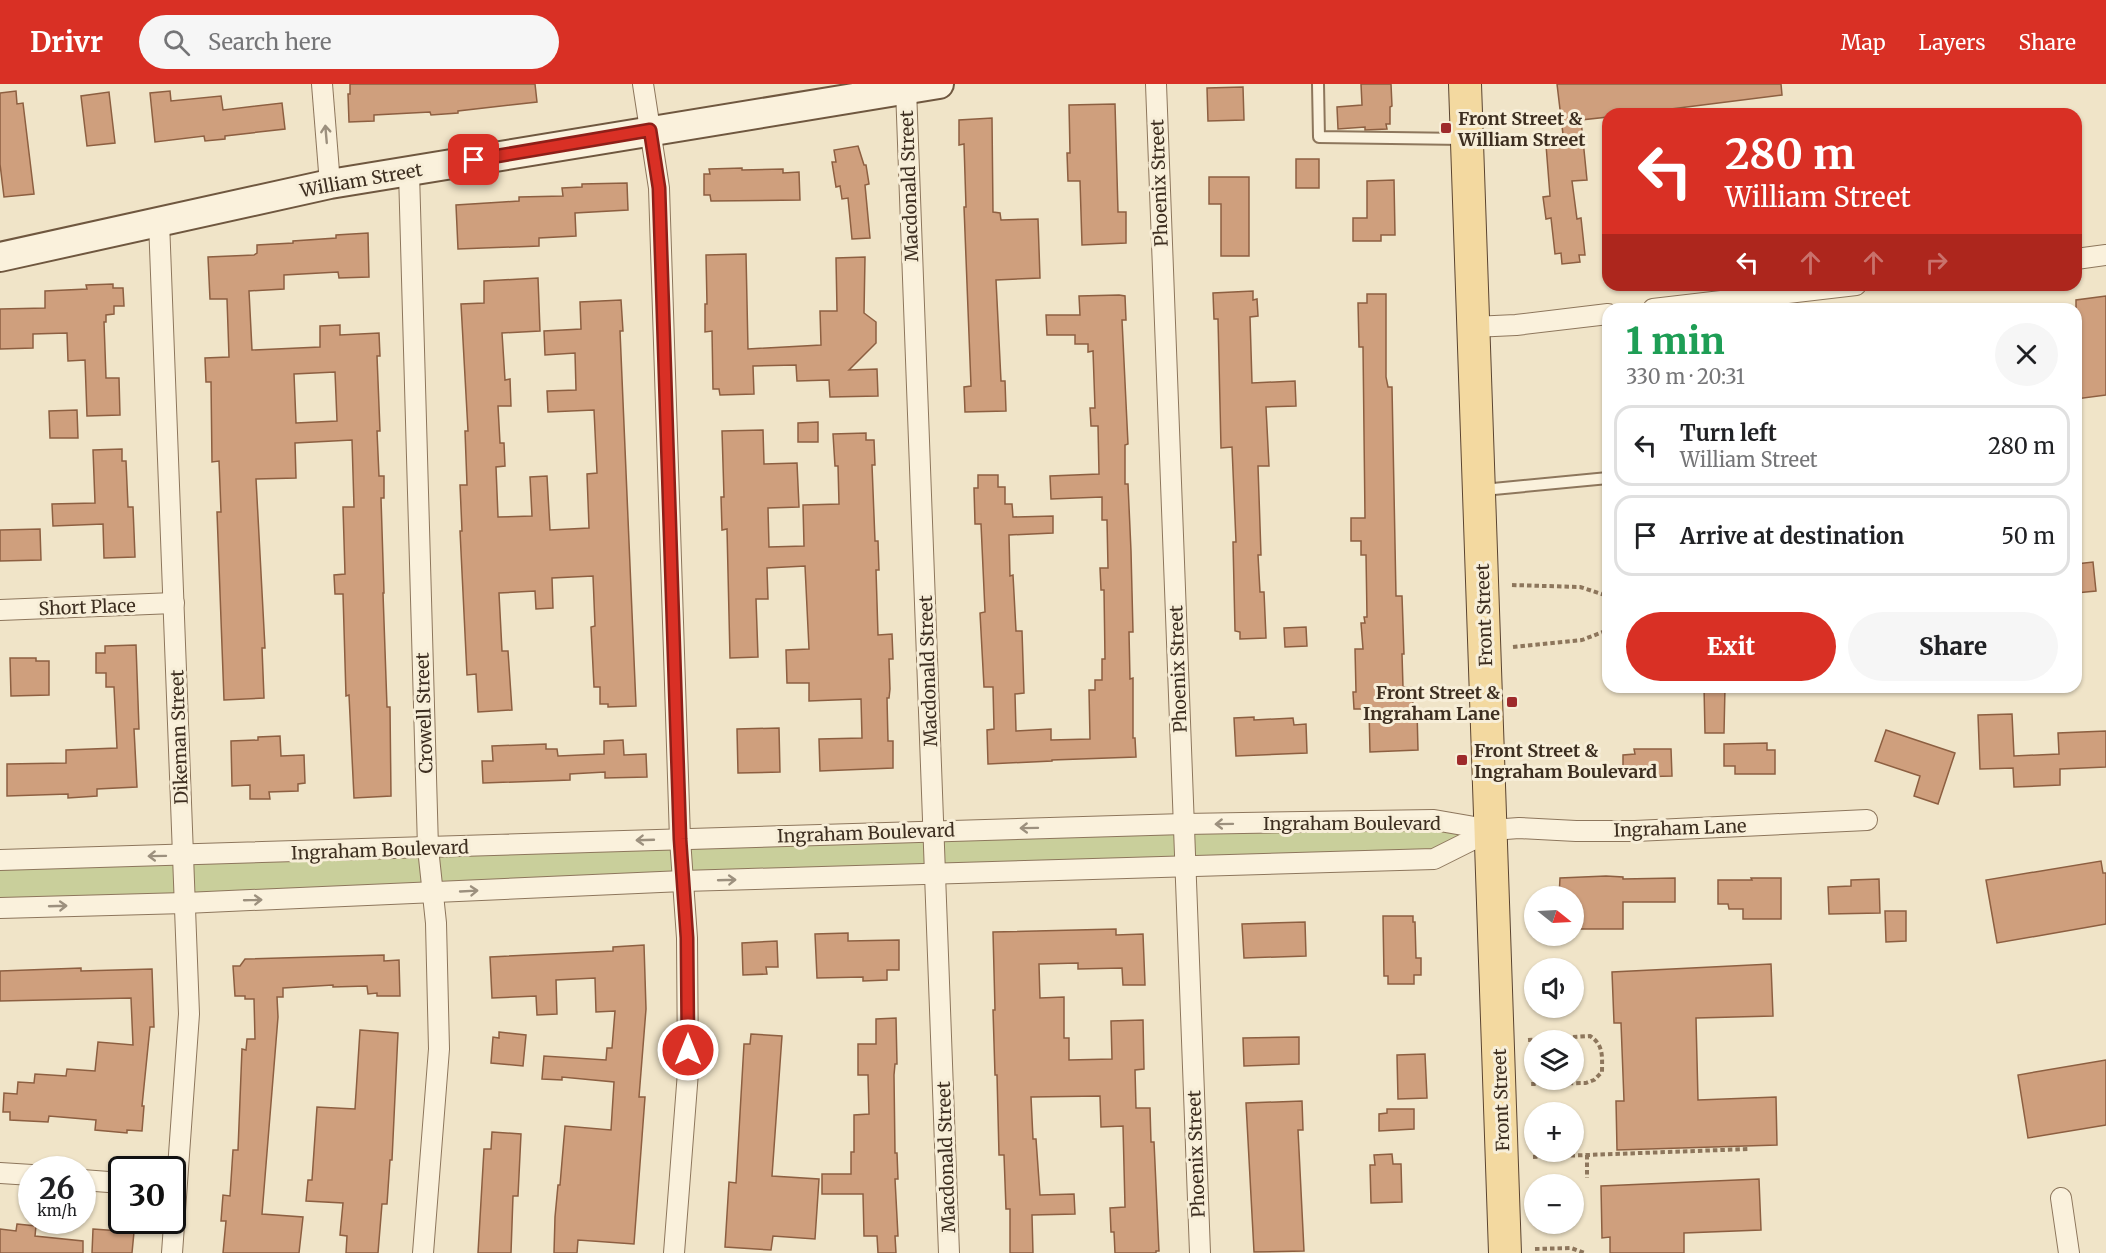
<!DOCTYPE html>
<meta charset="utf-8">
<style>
:root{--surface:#fff;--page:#f6f6f6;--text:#202124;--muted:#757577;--line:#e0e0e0;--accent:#d93025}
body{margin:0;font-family:Merriweather,serif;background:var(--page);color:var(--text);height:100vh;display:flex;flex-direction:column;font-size:22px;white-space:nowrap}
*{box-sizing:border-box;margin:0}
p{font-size:20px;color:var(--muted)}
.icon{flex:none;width:33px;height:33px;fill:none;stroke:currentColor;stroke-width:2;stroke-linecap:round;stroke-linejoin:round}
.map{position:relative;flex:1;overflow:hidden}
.drawer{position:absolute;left:1602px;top:219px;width:480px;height:390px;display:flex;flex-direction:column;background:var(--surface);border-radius:18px;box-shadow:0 2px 4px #0004}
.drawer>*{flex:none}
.hud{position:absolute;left:1602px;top:24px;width:480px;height:183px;border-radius:18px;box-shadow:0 2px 4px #0004;background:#d93025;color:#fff;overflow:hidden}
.needle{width:39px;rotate:108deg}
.controls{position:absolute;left:1524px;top:802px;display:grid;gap:12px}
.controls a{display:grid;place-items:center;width:60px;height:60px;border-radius:50%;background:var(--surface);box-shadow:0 2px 4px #0004;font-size:30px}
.speed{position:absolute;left:18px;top:1072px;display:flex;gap:12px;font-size:30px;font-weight:700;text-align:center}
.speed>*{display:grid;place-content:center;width:78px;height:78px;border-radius:50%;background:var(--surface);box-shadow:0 2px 4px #0004;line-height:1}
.speed small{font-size:15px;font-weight:400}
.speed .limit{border:3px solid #111;border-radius:9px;background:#fff;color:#111}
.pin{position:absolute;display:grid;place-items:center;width:51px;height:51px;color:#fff;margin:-26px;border-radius:12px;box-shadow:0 3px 9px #0006}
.me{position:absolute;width:66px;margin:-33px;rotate:0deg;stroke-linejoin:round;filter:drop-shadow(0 0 4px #0008)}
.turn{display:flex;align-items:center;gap:21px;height:126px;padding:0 24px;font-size:27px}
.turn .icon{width:78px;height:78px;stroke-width:2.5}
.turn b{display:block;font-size:42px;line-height:51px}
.lanes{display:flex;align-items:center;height:57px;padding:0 24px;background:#0003;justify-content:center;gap:30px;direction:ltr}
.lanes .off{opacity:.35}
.round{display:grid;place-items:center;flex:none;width:63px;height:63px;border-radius:32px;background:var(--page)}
.head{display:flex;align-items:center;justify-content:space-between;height:102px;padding:0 24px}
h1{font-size:36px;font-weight:800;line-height:45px;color:#1e9e55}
.cta{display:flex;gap:12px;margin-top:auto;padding:12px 24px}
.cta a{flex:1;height:69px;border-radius:36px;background:var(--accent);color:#fff;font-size:24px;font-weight:800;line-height:69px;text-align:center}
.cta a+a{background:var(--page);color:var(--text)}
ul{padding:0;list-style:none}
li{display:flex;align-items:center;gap:18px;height:81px;margin:0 12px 9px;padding:0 12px;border:3px solid var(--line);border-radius:18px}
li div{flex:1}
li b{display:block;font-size:22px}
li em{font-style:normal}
header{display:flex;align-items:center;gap:36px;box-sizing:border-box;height:84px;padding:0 30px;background:var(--accent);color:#fff}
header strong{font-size:28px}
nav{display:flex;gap:33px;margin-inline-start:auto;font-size:21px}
.search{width:420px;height:54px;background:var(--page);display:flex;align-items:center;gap:15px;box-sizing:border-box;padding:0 21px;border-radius:33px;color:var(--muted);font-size:22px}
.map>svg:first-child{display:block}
.green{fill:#c9cf9b}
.building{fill:#cf9f7d;stroke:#8d5f41;stroke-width:1.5;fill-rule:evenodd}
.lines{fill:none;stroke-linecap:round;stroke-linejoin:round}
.lane-casing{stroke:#8d765c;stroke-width:14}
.street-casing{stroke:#8d765c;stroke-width:22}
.secondary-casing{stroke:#6f573f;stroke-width:32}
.primary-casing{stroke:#5b4430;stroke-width:34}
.path{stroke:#8d765c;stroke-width:4;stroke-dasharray:4.5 3;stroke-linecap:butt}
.lane{stroke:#faf1dc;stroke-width:10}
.street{stroke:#faf1dc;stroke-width:20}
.secondary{stroke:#faf1dc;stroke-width:28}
.primary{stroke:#f3d9a0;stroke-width:32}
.oneway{stroke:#9c907e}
.route-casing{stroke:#8d1f18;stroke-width:15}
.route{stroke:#d93025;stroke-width:10}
.poi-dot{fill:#9e2a2b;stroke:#f7eed8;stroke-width:2}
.labels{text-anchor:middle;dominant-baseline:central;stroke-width:6;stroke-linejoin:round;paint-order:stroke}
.poi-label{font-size:18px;font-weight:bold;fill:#3d2e20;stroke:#f7eed8;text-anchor:start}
.street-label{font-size:18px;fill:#3d2e20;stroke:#f7eed8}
</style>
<header>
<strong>Drivr</strong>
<div class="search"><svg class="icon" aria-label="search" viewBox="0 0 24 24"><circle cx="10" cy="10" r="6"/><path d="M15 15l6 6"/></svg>Search here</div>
<nav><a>Map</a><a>Layers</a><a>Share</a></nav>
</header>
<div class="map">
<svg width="2106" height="1169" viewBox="0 0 2106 1169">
<rect width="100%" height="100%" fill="#f0e4c8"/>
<path class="green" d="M1184,740L1492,746L1434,775L0,824V776Z"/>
<g class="building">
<path d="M350,0H535L537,18L458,27V29L431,31L430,28L374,31V37L349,38L348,10H350Z"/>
<path d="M1361,0H1391L1392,22L1390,23V40H1386L1387,45L1365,46V43L1338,45L1337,23L1362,21Z"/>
<path d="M1557,0H1781L1782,11L1631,30H1608V33L1581,36L1587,96L1572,97L1577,135L1581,134L1585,171H1579L1580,178L1562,180L1561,169L1555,170L1551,134L1546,135L1543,113L1550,112L1546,61L1564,59Z"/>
<path d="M1243,3L1244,36L1208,37L1207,4Z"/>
<path d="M16,7L17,20L23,19L34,110L4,113L0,80V9Z"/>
<path d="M170,7L171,17L221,12L223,26L282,19L285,45L225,52V55L205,57L204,52L155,58L150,9Z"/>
<path d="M109,8L115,59L87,62L81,12Z"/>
<path d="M1115,20L1118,128H1126V159L1082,161L1080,97H1068L1067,69H1070L1069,21Z"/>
<path d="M992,34L993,128L1000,129L1001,136L1038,135L1040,194L996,196L1001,297H1005L1006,327L965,328L964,303L971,302L964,123H966L964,60L959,61V36Z"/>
<path d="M858,62L864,81H866L869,100L865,101L870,154L852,155L848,114L842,115L840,102L836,103L832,78H836L834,66Z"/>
<rect x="1296" y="75" width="23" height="29"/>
<path d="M742,84V86L783,85V89L799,88L800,116L711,117L710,111H704V90H710L709,85Z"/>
<path d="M1209,93H1249V172H1221V120H1209Z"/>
<path d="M1394,96L1395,151H1381V157H1353V134H1367V97Z"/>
<path d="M627,99L628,126L575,129L576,152L539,154V162L458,165L456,121L503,118L519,117V113L563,112L562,104L582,103V100Z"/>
<path d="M368,149L369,193L339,194L338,188L284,191V205L249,207L252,266L320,263V242L340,241V251L379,249L380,272H377L380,347H377L379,392H384V414H381L384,509H383L387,623H390L391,712L354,714L349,611L346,612L343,510H335L334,491L345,490L343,423H354L352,356L295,359L296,394L256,395L265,564H262L264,614L224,616L217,428H221L219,377L212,378L211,298H206L205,274L229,273L227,215H210L208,173L254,171L257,169V161L293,159V157L336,154V151ZM335,288L337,337L296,339L294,290Z"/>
<path d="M746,170L748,265L821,261L820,227H837L836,174L865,173L864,229L876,238V259L849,286L877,285L878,312L830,313L829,296L797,297L796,281L753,282L754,310L720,311L719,305H713L712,247L705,248V220H707L706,171Z"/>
<path d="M538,194L540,247L502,249L505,296L510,295L511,322H498L500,359H504L505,382L496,383L498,433L532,432L530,393L547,392L550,446L589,444L587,390L597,389L594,326L548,328L547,307L576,306L575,269L545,271L544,247L581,245L580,218L621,216L623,247H620L636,622L608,623V620H600V603H594L591,543L595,542L593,492L552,494L553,524L536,525L535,507L499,509L502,567H508L512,626L478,628L476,590L467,591L460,447H462L460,401H467L465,347H468L461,220L484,219V197Z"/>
<path d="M113,200V204H123L124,222H114V230L106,231V238H104L106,294H119L120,331L87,332L85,276L68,277L67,249L33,250V264L0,265V225L45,224V207L87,205L86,201Z"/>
<path d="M1253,207V216L1257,215L1258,232L1250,233L1252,299L1295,297L1296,322L1266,323L1269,382H1258L1261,471H1258L1260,508H1264L1266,554L1240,555V548L1235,547L1233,458H1236L1232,363L1221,364L1218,235H1214L1213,209Z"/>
<path d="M1367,210H1386V293L1388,303H1392L1396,512H1402L1404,570H1402L1403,603H1413V626H1417L1418,666L1370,668L1369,625H1354L1353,608H1356L1355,565H1363L1361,539H1365L1364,533H1367L1366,471H1361V457H1351V434H1365L1363,263H1359L1358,219H1367Z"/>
<path d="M1119,211L1125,212L1126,236H1122L1128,360L1125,361V400H1128L1131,467L1133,548H1129L1130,595L1133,594V654H1135L1136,673L1052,676V677L988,680L987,646L994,645L993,603H984L980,529L985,528L981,440H975L974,404H978V391H998V403H1005V420H1012L1013,433L1053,432V449L1009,451L1010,492L1013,491L1016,547H1022L1024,609L1015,610L1016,647L1051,645V656L1090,655L1089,606H1095V596H1102V575H1105L1104,506H1101L1100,484H1108L1107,436H1102V413L1051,415L1050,392L1099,390L1098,342H1091L1090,324H1095L1093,267L1088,268V260H1075V251H1047L1046,231H1080L1079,212Z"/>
<path d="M2106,212V311L2076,315V216Z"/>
<path d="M77,326L78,354H50L49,327Z"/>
<path d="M818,338V358H798V339Z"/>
<path d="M763,346L764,380L797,379L799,423L768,424L769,463L804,462L803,421L839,420L838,382H835L833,350L866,349V356H874L875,381H872L875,457H878L879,486H876L878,551L892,550L893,575H889L890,605L889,614H887L888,657H893V684L820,687L819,655L862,654L861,615L809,617V599H787L786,566L809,565L805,482L767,484L768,515H756L758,573L730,574L727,445L722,446L721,413H724L722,347Z"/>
<path d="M122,365V377H126L128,423H133L135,473L104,474L103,440L53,442L52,420L95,419L93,366Z"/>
<path d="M40,445L41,476L0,477V446Z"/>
<path d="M2093,478L2096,507L2076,509V480Z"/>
<path d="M1306,543L1307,562L1285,563L1284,544Z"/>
<path d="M136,561L139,645H134L137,703L97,705V712L68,714V710L7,712V680L66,679V666L117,664L114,603H106V589H96V569H105V562Z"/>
<path d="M10,574H36V577H49V611L11,612Z"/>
<path d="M1704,603H1725L1724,649H1705Z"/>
<path d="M2012,630L2014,672L2059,670L2058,649L2106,647V683L2060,685V701L2014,703L2013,684L1980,685L1978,631Z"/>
<path d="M1254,633V636L1293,634L1294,641L1306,640L1307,669L1236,672L1234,634Z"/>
<path d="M779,644L780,688L738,689L737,645Z"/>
<path d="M1886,646L1955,669L1938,720L1914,712L1920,692L1875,677Z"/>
<path d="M280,652L281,672L304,671L305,699L298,700V707L269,708L270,715H250V701L232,702L231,657L258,656V653Z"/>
<path d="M623,656L624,671L646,670L647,693L605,694V688L570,690V696L483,699L482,677H493L492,662L546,660V665H557L558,672L604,670V657Z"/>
<path d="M1767,659V666H1775V690H1735V682H1724V660Z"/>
<path d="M1634,665H1671L1672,692L1635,693V688H1623V671L1635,670Z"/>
<path d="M2101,777L2103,789H2106V840L1997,859L1986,796Z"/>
<path d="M1606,792L1623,793V795L1675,794V818H1623V845H1574V813H1559L1560,794Z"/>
<path d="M1751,794H1781V835H1743V825H1729L1728,820H1718V796H1752Z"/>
<path d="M1879,795L1880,829L1829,830L1828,803L1851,802V796Z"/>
<path d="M1885,827H1906V857L1886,858Z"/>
<path d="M1383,832H1413V838H1415L1416,874H1421V891H1414V900H1388V892H1384Z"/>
<path d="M1305,838L1306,872L1244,874L1242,840Z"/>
<path d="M1116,845V851L1143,850L1145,901H1123L1122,884L1078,885V879L1039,880L1040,914L1064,913V954H1069V976L1112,975L1111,937L1143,936L1144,985L1135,986L1136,1024H1150L1151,1058H1154L1159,1167H1156V1169H1115L1114,1148H1111L1110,1124L1125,1123L1123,1042L1101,1043L1100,1012L1031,1013L1033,1055H1036L1040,1111L1074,1110L1075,1130L1032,1131L1033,1169H1010V1125H1006L1004,1071H999L997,991H995L993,926H995L993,848Z"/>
<path d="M848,849V857L899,856V886H887V896L863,897V893L817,894L815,850Z"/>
<path d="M777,857L778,883H766L767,890L743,891L742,859Z"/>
<path d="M644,861L646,925L639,1013H645L634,1160L578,1156L577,1169H554L555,1133L558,1101H560L565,1042L611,1046L614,998L562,993V996L542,995L544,972L606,976L607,964H612L615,927L596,928L595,894L556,896L557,930L537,931L536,912L492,914L490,873L613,867V863Z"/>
<path d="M384,871V877L399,876L400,912H377V909L368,910L367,902L333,903V901L283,904V913H277L278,933L262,1130L303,1133L299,1169H223L226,1137H221L223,1111L230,1112L233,1066H238L242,965L246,966L247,955H255L254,915H245V912H235L233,882H240L245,875Z"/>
<path d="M1771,880L1773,932L1696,934L1698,1016L1776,1013L1777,1061L1617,1066L1616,1017H1624L1621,939H1614L1612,888Z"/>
<path d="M81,884V887L152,885L154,943H150L142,1022H144L142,1047L127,1046V1049L95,1046L96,1036L49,1032L48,1038L10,1036V1028H3L4,1009L17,1010L18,998L34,999L35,990L66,992L67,985L95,987L98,958L133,961L131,914L0,917V887Z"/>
<path d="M896,934L897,980H895L894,991L895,1069H897L898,1095H895L898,1152H895L896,1169H878L877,1152H864L863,1110H822V1090H851V1068H854V1031L869,1030L868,991H858V960H876V935Z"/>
<path d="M360,946L398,949L392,1076H390L387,1120H382L378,1169H346L347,1152L340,1151L343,1119L306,1117L308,1096H312L317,1023L355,1025Z"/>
<path d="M499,948L526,951L523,982L491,979L493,953L499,954Z"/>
<path d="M751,950L782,952L772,1092L819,1095L815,1155L773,1152L771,1166L725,1163L729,1098L736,1099L744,960H750Z"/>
<path d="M1299,953V980L1244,982L1243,954Z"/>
<path d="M1425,970L1427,1014L1398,1015L1397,971Z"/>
<path d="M2106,976V1041L2028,1054L2018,991Z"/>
<path d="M1302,1017L1303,1046H1298L1304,1167L1254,1168L1246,1019Z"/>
<path d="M1387,1025H1414V1045L1379,1047V1030L1387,1029Z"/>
<path d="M492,1048L521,1050L518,1112H513L511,1169H478L484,1065H491Z"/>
<path d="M1392,1070L1393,1080H1401L1402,1118L1371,1119L1370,1081H1375L1374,1071Z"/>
<path d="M1759,1095L1761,1146L1684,1149V1169H1610V1153L1602,1154L1601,1102Z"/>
<path d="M17,1140L36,1142L35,1152L83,1157V1169H0V1145L16,1147Z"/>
<path d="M93,1145L134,1148L132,1169H92Z"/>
</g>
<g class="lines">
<g class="lane-casing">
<g id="lane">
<path d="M1318,0L1319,53L1464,55"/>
<path d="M1483,406L1608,394"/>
</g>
</g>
<g class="street-casing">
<g id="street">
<path d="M322,0L330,100"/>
<path d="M643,0L659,104L680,755L687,854L688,988L674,1169"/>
<path d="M1156,0L1200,1169"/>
<path d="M906,5L949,1169"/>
<path d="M409,88L428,764L436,839L439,965L423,1169"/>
<path d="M159,137L189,930L172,1169"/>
<path d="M2076,175L2106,171"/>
<path d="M1653,225L1856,201"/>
<path d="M1473,243L1516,241L1608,230"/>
<path d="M0,526L174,519"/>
<path d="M0,776L1184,740L1434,736L1492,746L1519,744L1576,747H1635L1867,736"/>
<path d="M0,824L185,819L683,797L1434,775L1492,746"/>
<path d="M0,1089L32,1091"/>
<path d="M82,1096L122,1099"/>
<path d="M2061,1114L2069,1169"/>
</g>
</g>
<g class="secondary-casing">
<path id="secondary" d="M0,173L330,100L939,0"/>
</g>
<g class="primary-casing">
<path id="primary" d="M1465,0L1505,1169"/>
</g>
<g class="path">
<path d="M1512,501L1580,503L1608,512"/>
<path d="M1513,563L1582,556L1608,546"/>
<path d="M1528,956L1590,952C1604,961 1602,973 1602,988L1594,996L1586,999L1530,1000"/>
<path d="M1587,1071V1094"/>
<path d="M1533,1073L1749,1065"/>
<path d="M1535,1165L1571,1164L1585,1169"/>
</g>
<use href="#lane" class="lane"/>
<use href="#street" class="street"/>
<use href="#secondary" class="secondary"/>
<use href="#primary" class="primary"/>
</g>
<defs><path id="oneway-shaft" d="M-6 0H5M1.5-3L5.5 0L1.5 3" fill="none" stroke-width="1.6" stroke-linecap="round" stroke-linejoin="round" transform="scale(1.5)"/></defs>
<g class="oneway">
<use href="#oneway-shaft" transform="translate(326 50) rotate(-95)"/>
<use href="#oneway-shaft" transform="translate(1224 740) rotate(179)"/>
<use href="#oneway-shaft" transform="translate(1029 744) rotate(179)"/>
<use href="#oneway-shaft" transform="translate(645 756) rotate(178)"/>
<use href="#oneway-shaft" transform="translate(157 772) rotate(179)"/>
<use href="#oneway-shaft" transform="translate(727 796) rotate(-2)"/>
<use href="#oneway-shaft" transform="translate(469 807) rotate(-3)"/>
<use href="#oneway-shaft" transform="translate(253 816) rotate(-2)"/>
<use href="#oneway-shaft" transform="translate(58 822) rotate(-2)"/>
</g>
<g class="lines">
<g class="route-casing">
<path id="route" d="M474,76L650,46L659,104L680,755L687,854L688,966"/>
</g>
<use href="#route" class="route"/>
</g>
<g class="poi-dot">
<rect x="1440" y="38" width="12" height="12" rx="3"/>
<rect x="1506" y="612" width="12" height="12" rx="3"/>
<rect x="1456" y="670" width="12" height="12" rx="3"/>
</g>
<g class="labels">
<g class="poi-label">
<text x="1458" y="34">Front Street &amp;<tspan x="1458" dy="21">William Street</tspan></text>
<text x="1500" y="608" text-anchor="end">Front Street &amp;<tspan x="1500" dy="21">Ingraham Lane</tspan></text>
<text x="1474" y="666">Front Street &amp;<tspan x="1474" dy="21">Ingraham Boulevard</tspan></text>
</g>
<g class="street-label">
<text transform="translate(361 96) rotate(-10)">William Street</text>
<text transform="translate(1159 99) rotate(-92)">Phoenix Street</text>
<text transform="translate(909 102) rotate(-92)">Macdonald Street</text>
<text transform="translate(87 523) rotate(-2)">Short Place</text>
<text transform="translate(1484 531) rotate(-92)">Front Street</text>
<text transform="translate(1178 585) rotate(-92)">Phoenix Street</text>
<text transform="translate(928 587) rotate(-92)">Macdonald Street</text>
<text transform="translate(424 629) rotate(-92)">Crowell Street</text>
<text transform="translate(179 653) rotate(-92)">Dikeman Street</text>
<text x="1352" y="739">Ingraham Boulevard</text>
<text transform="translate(1680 744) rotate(-2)">Ingraham Lane</text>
<text transform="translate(866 749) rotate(-2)">Ingraham Boulevard</text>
<text transform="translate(380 766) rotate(-2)">Ingraham Boulevard</text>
<text transform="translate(1501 1016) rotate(-92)">Front Street</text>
<text transform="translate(1196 1070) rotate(-92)">Phoenix Street</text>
<text transform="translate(946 1073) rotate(-92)">Macdonald Street</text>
</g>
</g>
</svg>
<div class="controls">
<a><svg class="needle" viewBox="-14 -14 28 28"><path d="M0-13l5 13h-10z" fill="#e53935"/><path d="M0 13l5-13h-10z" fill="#757577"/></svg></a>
<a><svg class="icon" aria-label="sound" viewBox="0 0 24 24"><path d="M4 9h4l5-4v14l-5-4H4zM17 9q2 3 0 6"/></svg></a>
<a><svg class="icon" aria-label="layers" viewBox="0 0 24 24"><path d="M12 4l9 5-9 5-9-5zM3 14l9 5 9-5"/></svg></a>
<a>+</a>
<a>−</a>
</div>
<div class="speed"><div>26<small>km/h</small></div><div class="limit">30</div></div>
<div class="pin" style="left:474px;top:76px;background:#d93025"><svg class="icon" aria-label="arrive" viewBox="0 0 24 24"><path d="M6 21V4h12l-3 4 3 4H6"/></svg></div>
<svg class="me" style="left:688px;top:966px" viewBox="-20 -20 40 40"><circle r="17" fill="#d93025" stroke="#fff" stroke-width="3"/><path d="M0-11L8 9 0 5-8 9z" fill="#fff"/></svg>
<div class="hud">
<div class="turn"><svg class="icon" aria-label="left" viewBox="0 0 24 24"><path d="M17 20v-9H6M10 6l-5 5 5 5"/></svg><div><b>280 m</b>William Street</div></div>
<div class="lanes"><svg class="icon" aria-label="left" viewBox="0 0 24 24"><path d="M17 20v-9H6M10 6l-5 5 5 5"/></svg><svg class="icon off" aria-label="ahead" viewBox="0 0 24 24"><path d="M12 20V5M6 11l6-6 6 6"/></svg><svg class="icon off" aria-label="ahead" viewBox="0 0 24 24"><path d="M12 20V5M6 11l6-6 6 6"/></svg><svg class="icon off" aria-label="right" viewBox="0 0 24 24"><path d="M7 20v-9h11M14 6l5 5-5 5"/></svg></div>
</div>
<section class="drawer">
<div class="head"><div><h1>1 min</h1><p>330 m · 20:31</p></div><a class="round"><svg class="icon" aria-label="close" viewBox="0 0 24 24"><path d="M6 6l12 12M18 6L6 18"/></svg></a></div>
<ul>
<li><svg class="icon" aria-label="left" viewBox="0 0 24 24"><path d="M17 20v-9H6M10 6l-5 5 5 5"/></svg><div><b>Turn left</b><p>William Street</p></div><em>280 m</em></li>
<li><svg class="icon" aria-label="arrive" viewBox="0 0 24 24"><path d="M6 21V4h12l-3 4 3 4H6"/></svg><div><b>Arrive at destination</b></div><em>50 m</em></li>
</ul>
<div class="cta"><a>Exit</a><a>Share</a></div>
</section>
</div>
